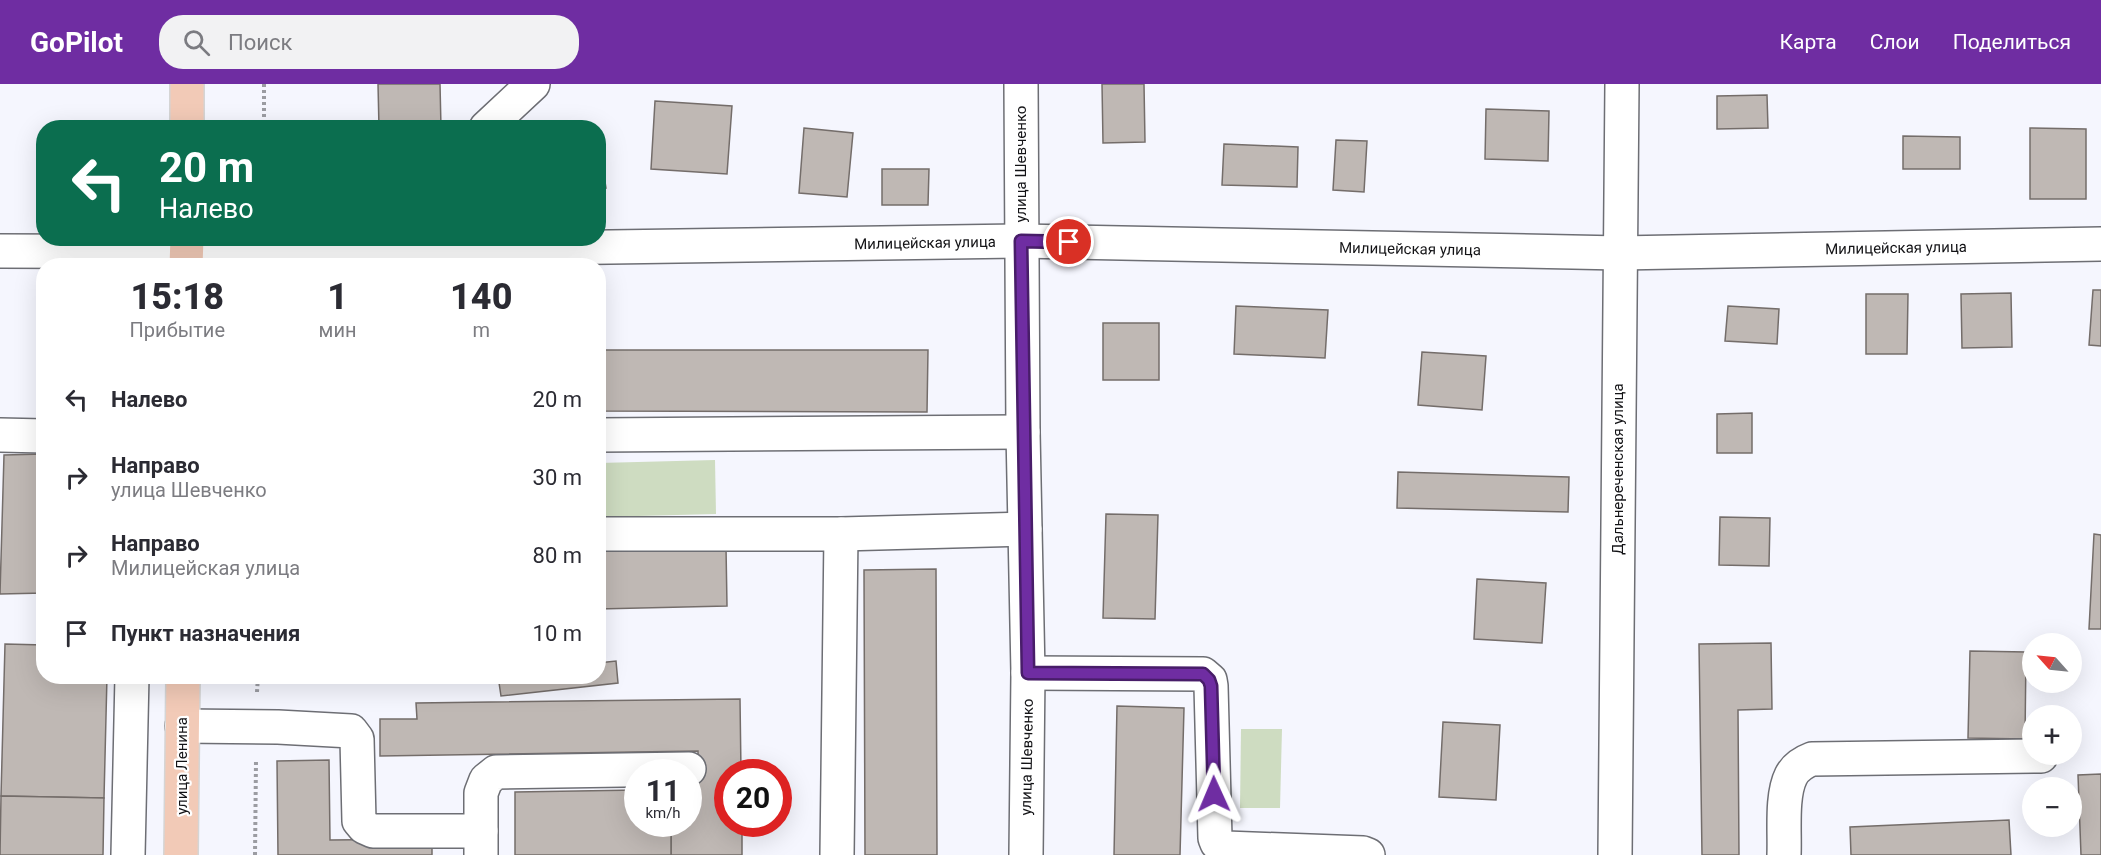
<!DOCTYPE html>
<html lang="ru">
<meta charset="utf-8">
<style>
:root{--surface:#fff;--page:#f2f2f3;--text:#2b2b33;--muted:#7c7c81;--accent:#6f2da2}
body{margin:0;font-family:Roboto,sans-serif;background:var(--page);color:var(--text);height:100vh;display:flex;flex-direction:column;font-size:22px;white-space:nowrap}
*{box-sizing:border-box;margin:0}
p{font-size:20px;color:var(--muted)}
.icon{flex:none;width:33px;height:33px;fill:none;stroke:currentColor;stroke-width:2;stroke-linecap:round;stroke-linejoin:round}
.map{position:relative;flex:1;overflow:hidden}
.details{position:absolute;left:36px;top:174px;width:570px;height:426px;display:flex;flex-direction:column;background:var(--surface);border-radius:24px;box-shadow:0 6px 24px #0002}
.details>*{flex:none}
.guide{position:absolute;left:36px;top:36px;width:570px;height:126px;border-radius:24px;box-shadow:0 6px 24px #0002;background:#0b6e4f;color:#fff;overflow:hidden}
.needle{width:39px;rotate:297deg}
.tools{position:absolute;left:2022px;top:549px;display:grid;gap:12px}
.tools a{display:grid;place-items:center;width:60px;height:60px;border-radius:50%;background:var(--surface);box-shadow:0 6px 24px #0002;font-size:30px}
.speed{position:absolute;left:624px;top:675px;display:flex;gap:12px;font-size:30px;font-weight:700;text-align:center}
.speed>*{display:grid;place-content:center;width:78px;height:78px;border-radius:50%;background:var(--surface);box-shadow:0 6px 24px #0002;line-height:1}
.speed small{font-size:15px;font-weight:400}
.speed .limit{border:9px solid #d22;background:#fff;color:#111}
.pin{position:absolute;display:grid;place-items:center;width:51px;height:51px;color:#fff;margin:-26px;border:3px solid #fff;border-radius:50%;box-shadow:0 2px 6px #0007}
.me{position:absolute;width:66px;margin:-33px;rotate:359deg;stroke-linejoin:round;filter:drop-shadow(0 0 4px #0008)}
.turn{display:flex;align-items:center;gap:21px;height:126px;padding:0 24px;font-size:27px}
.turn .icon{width:78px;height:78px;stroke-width:2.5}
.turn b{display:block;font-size:42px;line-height:51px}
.eta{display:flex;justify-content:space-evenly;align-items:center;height:102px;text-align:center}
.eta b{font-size:36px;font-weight:800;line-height:42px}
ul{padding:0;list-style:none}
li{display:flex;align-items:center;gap:18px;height:78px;padding:0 24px}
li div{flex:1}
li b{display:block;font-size:22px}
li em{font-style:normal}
header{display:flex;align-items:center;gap:36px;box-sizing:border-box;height:84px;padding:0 30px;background:var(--accent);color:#fff}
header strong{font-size:28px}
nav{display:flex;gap:33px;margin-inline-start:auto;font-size:21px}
.search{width:420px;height:54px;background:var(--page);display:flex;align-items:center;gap:15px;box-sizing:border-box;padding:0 21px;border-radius:24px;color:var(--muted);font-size:22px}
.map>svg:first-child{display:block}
.green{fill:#cedcc1}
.building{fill:#bfb8b4;stroke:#746d6a;stroke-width:1.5}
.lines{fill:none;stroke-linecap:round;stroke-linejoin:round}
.minor-casing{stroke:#6d6e74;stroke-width:36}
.major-casing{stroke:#d5d5d5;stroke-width:36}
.path{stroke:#9b9ca2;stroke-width:4;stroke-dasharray:3 3;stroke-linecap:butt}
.minor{stroke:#fff;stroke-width:33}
.major{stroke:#f2cab7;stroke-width:33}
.route-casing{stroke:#481d69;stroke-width:15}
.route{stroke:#6f2da2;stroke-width:10}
.labels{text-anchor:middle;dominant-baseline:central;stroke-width:4.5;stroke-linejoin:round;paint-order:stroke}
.street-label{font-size:15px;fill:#131316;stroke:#fff}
</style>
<header>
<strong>GoPilot</strong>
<div class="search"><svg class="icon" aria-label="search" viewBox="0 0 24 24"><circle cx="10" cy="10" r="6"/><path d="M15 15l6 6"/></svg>Поиск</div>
<nav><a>Карта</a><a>Слои</a><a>Поделиться</a></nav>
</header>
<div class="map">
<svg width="2101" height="771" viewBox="0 0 2101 771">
<rect width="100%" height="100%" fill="#f5f6fe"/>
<g class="green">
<path d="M715,376L716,430L599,433V379Z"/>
<path d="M1241,645H1282L1280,724H1240Z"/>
</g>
<g class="building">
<path d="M378,0H440L441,44H379Z"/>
<path d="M1102,0H1144L1145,58L1103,59Z"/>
<path d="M1767,11L1768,44L1717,45V12Z"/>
<path d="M655,17L732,22L727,90L651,85Z"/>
<path d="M1486,25L1549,27L1548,77L1485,75Z"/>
<path d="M804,44L853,49L847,113L799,109Z"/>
<path d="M2030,44L2086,45V115H2030Z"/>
<path d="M1903,52L1960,53V85H1903Z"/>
<path d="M598,53L606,104L598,105Z"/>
<path d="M1336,56L1367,57L1364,108L1333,106Z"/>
<path d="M1224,60L1298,63L1297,103L1222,101Z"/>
<path d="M882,85H929L928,121H882Z"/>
<path d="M2093,206H2101V262L2089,261Z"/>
<path d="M2011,209L2012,263L1962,264L1961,210Z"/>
<path d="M1866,210H1908L1907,270H1866Z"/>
<path d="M1236,222L1328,226L1325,274L1234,270Z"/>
<path d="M1728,222L1779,225L1777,260L1725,257Z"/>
<rect x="1103" y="239" width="56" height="57"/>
<path d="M598,266H928L927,328L598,327Z"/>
<path d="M1422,268L1486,272L1482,326L1418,321Z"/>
<path d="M1752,329V369H1717V330Z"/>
<path d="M44,370V509L0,510L4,371Z"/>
<path d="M1398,388L1569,393L1568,428L1397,424Z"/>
<path d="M1106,430L1158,431L1155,535L1103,534Z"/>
<path d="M1720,433L1770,434L1769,482L1719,481Z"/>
<path d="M2094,450L2101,451V545H2089Z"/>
<path d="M726,463L727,522L598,525V466Z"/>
<path d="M936,485L937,771H865L864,486Z"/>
<path d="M1477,495L1546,499L1542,559L1474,555Z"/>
<path d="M1771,559L1772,625L1738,626L1739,771H1702L1699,560Z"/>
<path d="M5,560L44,561V592H107L104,714L1,712Z"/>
<path d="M1970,567L2026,568L2025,655L1968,654Z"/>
<path d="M616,577L618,599L501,612L498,592H598V579Z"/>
<path d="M740,615L741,688H728V740H742V771H671V740H688V705L698,704V667L380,672V635H417L416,619Z"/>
<path d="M1117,622L1184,624L1180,771H1114Z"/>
<path d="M1443,638L1500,641L1496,716L1439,713Z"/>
<path d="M329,676L330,756L432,755V771H278L277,677Z"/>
<path d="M2101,690V771H2081L2078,691Z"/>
<path d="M638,706V740H671V771H515V708Z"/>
<path d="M1,712L104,714L103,771H0Z"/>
<path d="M2009,736L2011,771H1851L1850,743Z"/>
</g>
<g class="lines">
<g class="minor-casing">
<g id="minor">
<path d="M1021,0L1023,348L1028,589L1026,771"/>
<path d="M486,44L533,0"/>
<path d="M0,167L265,168L1021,157L1620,169L2101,160"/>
<path d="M0,351L44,352"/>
<path d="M598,351L1023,348"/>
<path d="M598,450H841L837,771"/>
<path d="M841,450L1025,445"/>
<path d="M1028,589L1203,590L1210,596L1211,602L1215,754L1217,759L1226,764L1363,769L1368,771"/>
<path d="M182,642L278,643L351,647L357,655L359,737L364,743L373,747H481"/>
<path d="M128,771L132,592"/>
<path d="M481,771V709L486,696L496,688L689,685"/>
<path d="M1615,771L1622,0"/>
<path d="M1784,771C1785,748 1781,712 1791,692C1795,684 1804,678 1812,675L2041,672"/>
</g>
</g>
<g class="major-casing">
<g id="major">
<path d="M187,44V0"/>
<path d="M186,182L187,154"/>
<path d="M181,771L183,592"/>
</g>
</g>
<g class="path">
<path d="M264,0V44"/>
<path d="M257,608L258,592"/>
<path d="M255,771L256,676"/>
</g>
<use href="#minor" class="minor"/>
<use href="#major" class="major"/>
</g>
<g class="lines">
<g class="route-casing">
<path id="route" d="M1069,158L1021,157L1028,589L1203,590L1209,596L1211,602L1214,710"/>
</g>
<use href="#route" class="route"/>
</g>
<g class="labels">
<g class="street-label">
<text transform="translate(1021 80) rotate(-90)">улица Шевченко</text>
<text transform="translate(925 159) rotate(-1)">Милицейская улица</text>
<text transform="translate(1896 164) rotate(-1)">Милицейская улица</text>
<text transform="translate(1410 165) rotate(1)">Милицейская улица</text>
<text transform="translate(1618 385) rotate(-90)">Дальнереченская улица</text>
<text transform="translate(1027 673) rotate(-89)">улица Шевченко</text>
<text transform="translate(182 682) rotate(-90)">улица Ленина</text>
</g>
</g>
</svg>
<div class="tools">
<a><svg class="needle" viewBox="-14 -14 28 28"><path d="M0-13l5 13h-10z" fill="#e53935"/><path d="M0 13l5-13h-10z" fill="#7c7c81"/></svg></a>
<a>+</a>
<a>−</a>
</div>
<div class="speed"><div>11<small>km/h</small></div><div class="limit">20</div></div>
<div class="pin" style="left:1069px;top:158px;background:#d93025"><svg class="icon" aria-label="arrive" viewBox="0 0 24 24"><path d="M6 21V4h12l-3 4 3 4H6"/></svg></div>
<svg class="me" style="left:1214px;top:710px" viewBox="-20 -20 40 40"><path d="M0-17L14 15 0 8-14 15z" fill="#6f2da2" stroke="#fff" stroke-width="4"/></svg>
<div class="guide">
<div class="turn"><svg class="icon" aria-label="left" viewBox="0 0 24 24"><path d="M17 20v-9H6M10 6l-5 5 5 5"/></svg><div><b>20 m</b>Налево</div></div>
</div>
<section class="details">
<div class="eta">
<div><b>15:18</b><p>Прибытие</p></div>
<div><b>1</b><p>мин</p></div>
<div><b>140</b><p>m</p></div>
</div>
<ul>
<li><svg class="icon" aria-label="left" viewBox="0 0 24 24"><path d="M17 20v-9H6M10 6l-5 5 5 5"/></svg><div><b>Налево</b></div><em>20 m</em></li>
<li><svg class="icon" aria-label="right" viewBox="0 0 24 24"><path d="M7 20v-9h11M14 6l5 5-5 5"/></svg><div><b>Направо</b><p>улица Шевченко</p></div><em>30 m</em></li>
<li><svg class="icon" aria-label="right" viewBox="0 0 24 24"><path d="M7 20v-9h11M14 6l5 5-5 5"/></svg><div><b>Направо</b><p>Милицейская улица</p></div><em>80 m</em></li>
<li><svg class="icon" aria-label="arrive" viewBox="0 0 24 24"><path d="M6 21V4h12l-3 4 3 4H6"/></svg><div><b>Пункт назначения</b></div><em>10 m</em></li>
</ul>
</section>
</div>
